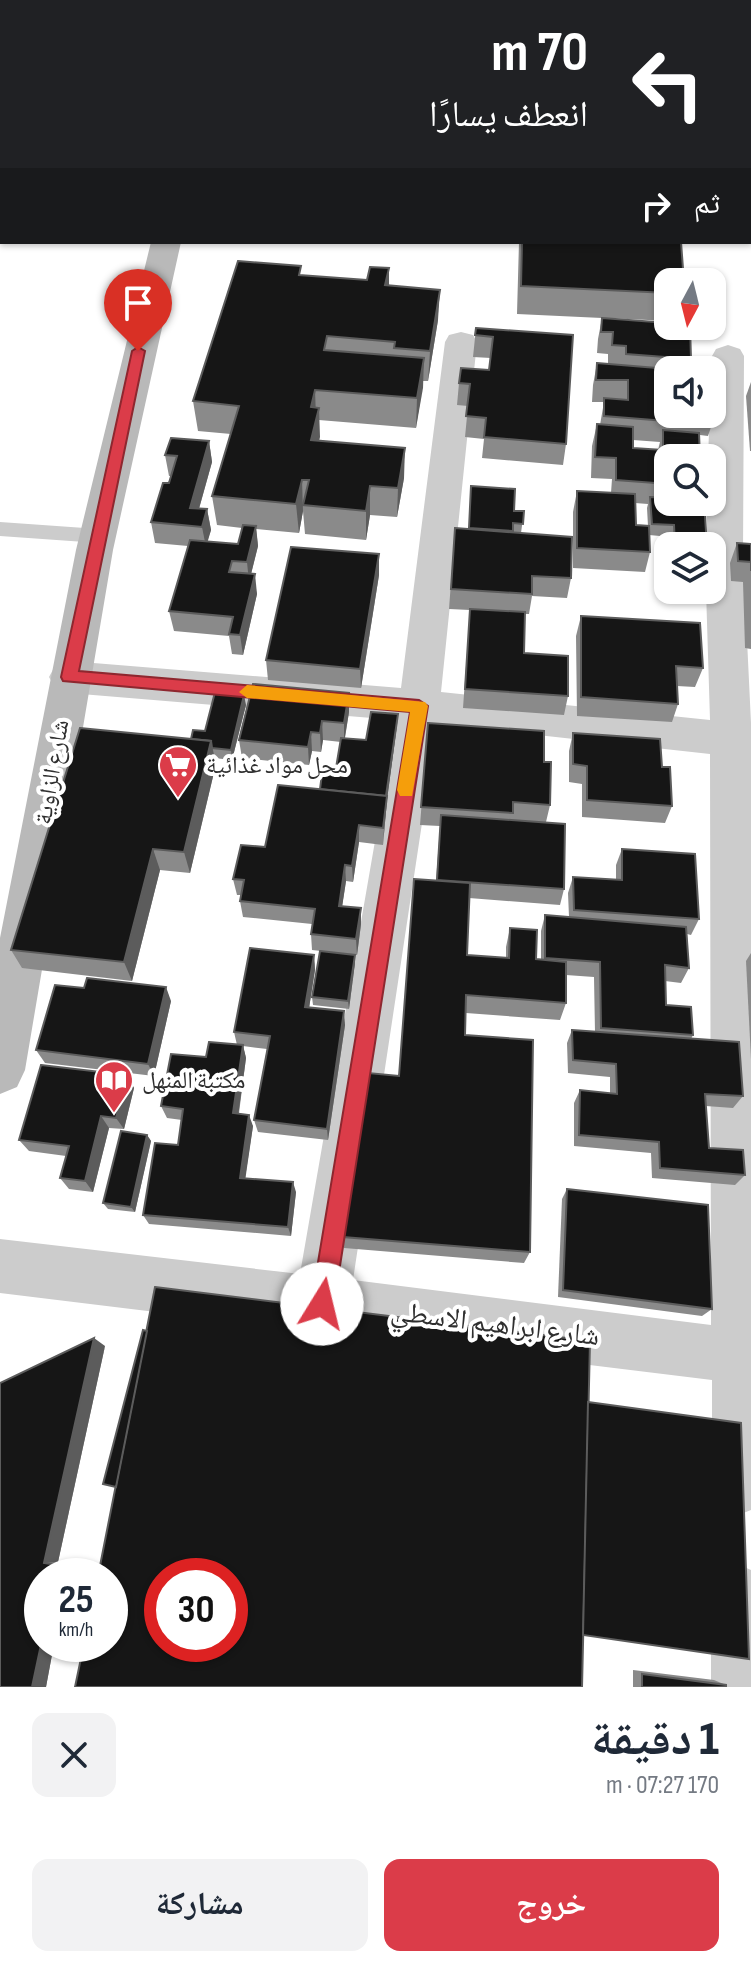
<!DOCTYPE html>
<html lang="ar">
<meta charset="utf-8">
<style>
:root{--surface:#fff;--page:#f2f2f3;--text:#1f2937;--muted:#747a83;--accent:#db3c49}
body{margin:0;font-family:"Sofia Sans Condensed","Noto Naskh Arabic",sans-serif;background:var(--page);color:var(--text);direction:rtl;height:100vh;display:flex;flex-direction:column;font-size:30px;white-space:nowrap}
*{box-sizing:border-box;margin:0}
p{font-size:26px;color:var(--muted)}
.icon{flex:none;width:44px;height:44px;fill:none;stroke:currentColor;stroke-width:2;stroke-linecap:round;stroke-linejoin:round}
.map{position:relative;height:1687px;overflow:hidden;direction:ltr}
.sheet{display:flex;flex-direction:column;background:var(--surface);flex:1}
.sheet>*{flex:none}
.top-card{position:absolute;left:0px;top:0px;width:752px;height:244px;box-shadow:0 2px 6px #0004;direction:rtl;background:#202124;color:#fff;overflow:hidden}
.needle{width:52px;rotate:187deg}
.controls{position:absolute;left:654px;top:268px;display:grid;gap:16px}
.controls a{display:grid;place-items:center;width:72px;height:72px;border-radius:16px;background:var(--surface);box-shadow:0 2px 6px #0004;font-size:40px}
.speed{position:absolute;left:24px;top:1558px;display:flex;gap:16px;font-size:40px;font-weight:700;text-align:center}
.speed>*{display:grid;place-content:center;width:104px;height:104px;border-radius:50%;background:var(--surface);box-shadow:0 2px 6px #0004;line-height:1}
.speed small{font-size:20px;font-weight:400}
.speed .limit{border:12px solid #d22;background:#fff;color:#111}
.pin{position:absolute;display:grid;place-items:center;width:68px;height:68px;color:#fff;margin:-82px -34px;border-radius:50% 50% 50% 0;rotate:-45deg;box-shadow:0 0 8px #0007}
.pin .icon{rotate:45deg}
.me{position:absolute;width:88px;margin:-44px;rotate:9deg;stroke-linejoin:round;filter:drop-shadow(0 0 6px #0008)}
.turn{display:flex;align-items:center;gap:28px;height:168px;padding:0 32px;font-size:36px}
.turn .icon{width:104px;height:104px;stroke-width:2.5}
.turn b{display:block;font-size:56px;line-height:68px}
.then{display:flex;align-items:center;height:76px;padding:0 32px;background:#0003;gap:16px;font-size:30px}
.round{display:grid;place-items:center;flex:none;width:84px;height:84px;border-radius:16px;background:var(--page)}
.overview{display:flex;align-items:center;justify-content:space-between;height:136px;padding:0 32px}
h1{font-size:48px;font-weight:800;line-height:60px}
.button{display:flex;gap:16px;margin-top:auto;padding:16px 32px}
.button a{flex:1;height:92px;border-radius:16px;background:var(--accent);color:#fff;font-size:32px;font-weight:800;line-height:92px;text-align:center}
.button a+a{background:var(--page);color:var(--text)}
.map>svg:first-child{display:block}
.lines{fill:none;stroke-linecap:round;stroke-linejoin:round}
.lane{fill:#ccc;fill-rule:evenodd}
.street{fill:#ccc;fill-rule:evenodd}
.secondary{fill:#b9b9b9;fill-rule:evenodd}
.wall{fill:#8a8a8a;fill-rule:evenodd}
.shaded-wall{fill:#5c5c5c}
.building{fill:#161616;stroke:#5c5c5c;stroke-width:2;fill-rule:evenodd}
.route{fill:#db3c49;stroke:#8e272f;stroke-width:2}
.slow{fill:#f59e0b}
.labels{text-anchor:middle;dominant-baseline:central;stroke-width:8;stroke-linejoin:round;paint-order:stroke}
.poi-label{font-size:24px;fill:#2f2f2f;stroke:#fff;text-anchor:start}
.street-label{font-size:24px;fill:#2f2f2f;stroke:#fff}
.near-street-label{font-size:28px;fill:#2f2f2f;stroke:#fff}
</style>
<div class="map">
<svg width="751" height="1687" viewBox="0 0 751 1687">
<rect width="100%" height="100%" fill="#fff"/>
<g class="lines">
<g class="lane">
<path d="M20,0H34L19,2Z"/>
<rect x="0" y="83" width="2" height="8"/>
<path d="M0,522L99,529L109,536L99,543L0,536Z"/>
</g>
<g class="street">
<path d="M357,0H426L427,2H358Z"/>
<rect x="750" y="11" width="1" height="16"/>
<path d="M461,332L473,335L477,342L441,692L710,720L706,590H712V546H706L707,502H712V458H708L712,356L716,349L728,345L740,349L744,356L743,556L751,723V1510L741,1514L720,1506L712,1485V1380L0,1293V1239L300,1274L396,720L69,693L55,688L49,677L55,666L69,661L401,688L445,342L449,335ZM437,724L710,754L711,1325L353,1280Z"/>
<path d="M742,1566L751,1570V1687H711V1597L720,1575Z"/>
</g>
<g class="secondary">
<rect x="218" y="0" width="24" height="2"/>
<path d="M151,242H181L113,550L25,1070L17,1087L0,1094V938L76,550Z"/>
</g>
</g>
<g class="wall">
<path d="M695,0H751V10L750,2H695Z"/>
<rect x="750" y="28" width="1" height="108"/>
<path d="M519,242H681L668,282V321L608,318L691,359L688,370L712,414L715,415L708,436L700,435L699,437L668,458V502L707,546H671V537L649,535L650,552L645,572L573,568V512L577,491L611,493L612,479L591,478L592,446L597,424L600,425L604,402H592L593,385L597,363L608,364V354L597,353L598,339L602,318L517,314ZM633,440L660,442L658,450L633,448ZM635,503L648,504L647,508L648,526L636,525Z"/>
<path d="M389,268V286L438,320L428,381H423L416,428L319,420V440L404,478L397,517L370,515L366,540L305,534L303,511L299,533L256,529L258,546L251,574L257,594L243,655L232,654L229,636L174,631L169,611L188,546L155,543L151,522L171,476H169L165,455L209,441L212,462L199,509H207L211,530L207,542L238,544L242,528L217,525L212,496L231,434L198,431L193,401L302,275L367,280Z"/>
<path d="M476,328L573,335L566,444L563,465L482,458L484,439L465,437L468,406L457,405L459,383L489,370L491,358L473,357Z"/>
<path d="M751,382V451H750L746,396Z"/>
<path d="M514,511H524L521,533L571,578L567,598L532,596L529,614H525L524,653L568,696L564,715L463,708L470,610L449,609L455,528L468,529Z"/>
<path d="M737,543L751,544V649L745,648L743,582L731,581L730,563Z"/>
<path d="M379,554V575L361,688L268,680L266,660Z"/>
<path d="M581,616L703,668L695,687L677,686L678,704L672,722L577,716L576,636Z"/>
<path d="M246,705L232,760L214,758L216,764L190,873L160,870L132,981L22,968L11,950L191,739L205,731Z"/>
<path d="M349,712L345,738L366,740L397,725L387,800L383,845L359,842L353,882L346,881L342,906L361,908V924L357,955L312,950L311,934L312,924L243,917L240,901L241,895H237L233,879L265,847L320,789L336,768L341,742L323,740L321,752L312,751L309,765L242,758L239,740Z"/>
<path d="M428,723L544,762L550,805L546,822L564,889L560,905L469,898L467,955L506,958V947L510,928L536,959L541,960V931L545,915L569,917L568,893L573,877L616,880V865L622,849L699,919L691,935L687,934L689,968L681,983L665,981L666,1005L693,1035L691,1039L743,1096L733,1108L706,1106L709,1148L745,1175L735,1185L652,1178L651,1153L574,1146V1103L580,1090L610,1093V1077L568,1073L567,1043L572,1030L595,1032L594,977L566,975V1003L560,1020L466,1013L465,1035L530,1252L524,1263L344,1248L343,1237L399,1076L436,881L440,826L420,825Z"/>
<path d="M573,733L662,767L672,806L665,823L582,817V784L569,782V751Z"/>
<path d="M751,953V1059L746,961Z"/>
<path d="M314,955L315,970L309,1008L345,1025L328,1140L258,1132L254,1120L267,1049L243,1046L246,1058L239,1113L253,1126L245,1178L296,1192L291,1236L149,1224L143,1215L178,1145L182,1120L167,1118L161,1106L206,1057L237,1045L234,1032Z"/>
<path d="M355,963L349,1009L313,1005L312,997Z"/>
<path d="M171,1001L154,1076L45,1063L36,1050Z"/>
<path d="M127,1075L134,1088L124,1129L109,1128L93,1192L69,1189L60,1178L66,1156L29,1151L19,1140Z"/>
<path d="M147,1135L151,1141L135,1212L108,1209L103,1203Z"/>
<path d="M567,1189L712,1309L702,1316L558,1297L562,1199Z"/>
<path d="M105,1346L58,1562L70,1564L68,1576H42L54,1644L46,1687H0Z"/>
<path d="M633,1670L714,1680L726,1685V1687H633Z"/>
</g>
<g class="shaded-wall">
<path d="M389,268V299L385,285Z"/>
<path d="M440,290L438,320L428,381L430,351Z"/>
<path d="M424,358L423,388L416,428L417,398Z"/>
<path d="M315,390L316,417L319,408L320,437L313,469L311,407Z"/>
<path d="M209,441L212,462L194,526L190,508Z"/>
<path d="M405,448L404,478L397,517L398,488Z"/>
<path d="M302,480L303,511L299,533L296,504Z"/>
<path d="M370,486V515L366,540V511Z"/>
<path d="M207,509L211,530L206,547L202,527Z"/>
<path d="M256,526L258,546L249,582L247,562Z"/>
<path d="M379,554V575L361,688L360,669Z"/>
<path d="M255,574L257,594L243,655L240,635Z"/>
<path d="M349,693V712L344,742V723Z"/>
<path d="M244,695L246,705L232,760L231,750Z"/>
<path d="M398,714L397,725L387,800L383,845L386,796Z"/>
<path d="M322,721L323,740L321,752L320,733Z"/>
<path d="M311,732L312,751L309,765L308,747Z"/>
<path d="M211,741L216,764L190,873L184,852Z"/>
<path d="M359,825V842L353,882L352,866Z"/>
<path d="M153,849L160,870L132,981L124,962Z"/>
<path d="M345,865L346,881L340,921L339,906Z"/>
<path d="M361,908V924L357,955L356,939Z"/>
<path d="M314,955L315,970L307,1021L305,1007Z"/>
<path d="M355,955V963L349,1009L348,1001Z"/>
<path d="M166,987L171,1001L154,1076L148,1064Z"/>
<path d="M344,1011L345,1025L328,1140L327,1129Z"/>
<path d="M243,1045L246,1058L237,1124L233,1113Z"/>
<path d="M127,1075L134,1088L124,1129L116,1118Z"/>
<path d="M249,1115L253,1126L244,1188L240,1178Z"/>
<path d="M101,1116L109,1128L93,1192L85,1181Z"/>
<path d="M147,1135L151,1141L135,1212L131,1207Z"/>
<path d="M293,1182L296,1192L291,1236L288,1227Z"/>
<path d="M94,1338L105,1346L58,1562L44,1563Z"/>
<path d="M70,1564L68,1576H55L57,1565Z"/>
<path d="M42,1640V1644H54L46,1687H32Z"/>
</g>
<g class="building">
<path d="M78,0H140L139,2H77Z"/>
<path d="M548,0H561L611,2H548Z"/>
<rect x="750" y="28" width="1" height="30"/>
<rect x="750" y="66" width="1" height="48"/>
<path d="M522,242H681L684,282H668V293L521,286Z"/>
<path d="M238,261L301,266L299,275L367,280L370,267L389,268L385,285L440,290L430,351L394,348L395,342L327,336L324,350L424,358L417,398L315,390L311,407L319,408L311,440L405,448L398,488L370,486L366,511L303,505L309,480H302L296,504L212,496L239,406L193,401Z"/>
<path d="M602,318L668,323V326H690L691,359L626,354V346L612,345L613,332H601Z"/>
<path d="M476,328L573,335L566,444L484,437L486,418L466,416L470,384L459,383L461,368L489,370L493,337L475,335Z"/>
<path d="M597,363L681,370H668V414H703V424L604,416V398L628,400V380H596Z"/>
<path d="M712,390H714L715,415L707,414H712Z"/>
<path d="M597,424L633,427V448L663,450V430L699,433L700,458H668V484L616,480V458L595,457Z"/>
<path d="M171,438L209,441L190,508L207,509L202,527L151,522L163,483H169L177,456L165,455Z"/>
<path d="M471,486L515,489L514,511H524L523,524L513,523V531L469,528Z"/>
<path d="M577,491L635,494L636,525L649,526L650,552L577,548Z"/>
<path d="M650,497L668,498V502H704L707,546H675L674,525L652,524Z"/>
<path d="M243,525L256,526L247,562L232,561L229,572L255,574L240,635L229,634L233,617L169,611L190,540L238,544Z"/>
<path d="M455,528L572,537L571,578L532,576V594L451,589Z"/>
<path d="M737,543L751,544V571V562L738,561Z"/>
<path d="M291,547L379,554L360,669L266,660Z"/>
<path d="M470,609L525,612L524,653L568,656V696L465,689Z"/>
<path d="M581,616L700,623L703,668L676,666L678,704L581,697Z"/>
<path d="M253,684L349,693L344,723L322,721L320,733L311,732L308,747L239,740Z"/>
<path d="M215,692L244,695L231,750L212,748L211,741L191,739L193,730L205,731Z"/>
<path d="M371,712L398,714L386,796L320,789L323,766L336,768L341,738L366,740Z"/>
<path d="M428,723L544,731V762H551L550,805L513,802V813L421,807Z"/>
<path d="M80,728L211,741L184,852L153,849L124,962L11,950Z"/>
<path d="M573,733L660,739L662,767H670L672,806L587,800V766L573,764Z"/>
<path d="M278,785L387,796L383,828L359,825L352,866L345,865L339,906L361,908L356,939L311,934L315,909L240,901L244,880L233,879L241,845L265,847Z"/>
<path d="M441,815L565,824L564,889L437,880Z"/>
<path d="M622,849L695,854L699,919L574,910L573,877L622,880Z"/>
<path d="M414,879L470,883L467,955L509,958L510,928L537,930L536,959L566,962V1003L466,995L465,1035L533,1040L530,1252L343,1237L358,1072L399,1076Z"/>
<path d="M545,915L686,927L689,968L665,965L666,1005L691,1007L693,1035L601,1028L600,962L545,958Z"/>
<path d="M250,948L314,955L305,1007L344,1011L327,1129L254,1120L270,1036L234,1032Z"/>
<path d="M320,951L355,955L348,1001L312,997Z"/>
<path d="M87,978L166,987L148,1064L36,1050L55,985L84,988Z"/>
<path d="M572,1030L739,1042L743,1096L705,1094L709,1148L743,1150L745,1175L660,1168L659,1142L579,1135L580,1090L617,1094L616,1064L573,1060Z"/>
<path d="M209,1042L243,1045L233,1113L249,1115L240,1178L293,1182L288,1227L143,1215L155,1143L178,1145L183,1109L161,1106L171,1054L206,1057Z"/>
<path d="M41,1065L127,1075L116,1118L101,1116L85,1181L60,1178L69,1146L19,1140Z"/>
<path d="M121,1131L147,1135L131,1207L103,1203Z"/>
<path d="M567,1189L708,1205L712,1309L563,1290Z"/>
<path d="M155,1287L590,1341L582,1687H75L84,1644H110V1576H98ZM162,1576H230V1644H162Z"/>
<path d="M143,1330L147,1331L116,1487L103,1484Z"/>
<path d="M94,1338L44,1563L57,1565L55,1576H42V1640L32,1687H0V1383Z"/>
<path d="M588,1402L741,1423L749,1659L583,1635Z"/>
<path d="M642,1674L726,1685V1687H642Z"/>
</g>
<path class="route" d="M138,347L145,351L79,671L419,700L428,706L334,1304L330,1312L322,1315L314,1312L311,1304L410,712L63,681L61,677L132,351Z"/>
<path class="slow" d="M247,685L425,702L428,706L412,796H400L397,790L410,712L247,698L239,692Z"/>
<defs>
<g id="supermarket-pin" transform="scale(2)"><path d="M0 17L-7.5 6A9.5 9.5 0 1 1 7.5 6Z" fill="#db3c49" stroke="#fff"/><path d="M-6-5.5h2.5l.6 2H6L4.5 2H-2.5L-4.4-4H-6ZM-1.5 3.2a1.3 1.3 0 1 0 .1 0ZM3 3.2a1.3 1.3 0 1 0 .1 0Z" fill="#fff"/></g>
<g id="library-pin" transform="scale(2)"><path d="M0 17L-7.5 6A9.5 9.5 0 1 1 7.5 6Z" fill="#db3c49" stroke="#fff"/><path d="M-6-4Q-3-5.5-.7-3.5V5Q-3 3-6 4ZM6-4Q3-5.5 .7-3.5V5Q3 3 6 4Z" fill="#fff"/></g>
</defs>
<g fill-rule="evenodd">
<use href="#supermarket-pin" x="178" y="765"/>
<use href="#library-pin" x="114" y="1080"/>
</g>
<g class="labels">
<g class="poi-label">
<text x="206" y="765">محل مواد غذائية</text>
<text x="142" y="1080">مكتبة المنهل</text>
</g>
<g class="street-label">
<text transform="translate(52 772) rotate(-80)">شارع الزاوية</text>
</g>
<g class="near-street-label">
<text transform="translate(495 1324) rotate(7)">شارع ابراهيم الاسطي</text>
</g>
</g>
</svg>
<div class="controls">
<a><svg class="needle" viewBox="-14 -14 28 28"><path d="M0-13l5 13h-10z" fill="#e53935"/><path d="M0 13l5-13h-10z" fill="#747a83"/></svg></a>
<a><svg class="icon" aria-label="sound" viewBox="0 0 24 24"><path d="M4 9h4l5-4v14l-5-4H4zM17 9q2 3 0 6"/></svg></a>
<a><svg class="icon" aria-label="search" viewBox="0 0 24 24"><circle cx="10" cy="10" r="6"/><path d="M15 15l6 6"/></svg></a>
<a><svg class="icon" aria-label="layers" viewBox="0 0 24 24"><path d="M12 4l9 5-9 5-9-5zM3 14l9 5 9-5"/></svg></a>
</div>
<div class="speed"><div>25<small>km/h</small></div><div class="limit">30</div></div>
<div class="pin" style="left:138px;top:351px;background:#d93025"><svg class="icon" aria-label="arrive" viewBox="0 0 24 24"><path d="M6 21V4h12l-3 4 3 4H6"/></svg></div>
<svg class="me" style="left:322px;top:1304px" viewBox="-20 -20 40 40"><circle r="19" fill="#fff"/><path d="M0-13L10 11 0 6-10 11z" fill="#db3c49"/></svg>
<div class="top-card">
<div class="turn"><svg class="icon" aria-label="left" viewBox="0 0 24 24"><path d="M17 20v-9H6M10 6l-5 5 5 5"/></svg><div><b>70 m</b>انعطف يسارًا</div></div>
<div class="then">ثم<svg class="icon" aria-label="right" viewBox="0 0 24 24"><path d="M7 20v-9h11M14 6l5 5-5 5"/></svg></div>
</div>
</div>
<section class="sheet">
<div class="overview"><div><h1>1 دقيقة</h1><p>170 m · 07:27</p></div><a class="round"><svg class="icon" aria-label="close" viewBox="0 0 24 24"><path d="M6 6l12 12M18 6L6 18"/></svg></a></div>
<div class="button"><a>خروج</a><a>مشاركة</a></div>
</section>
